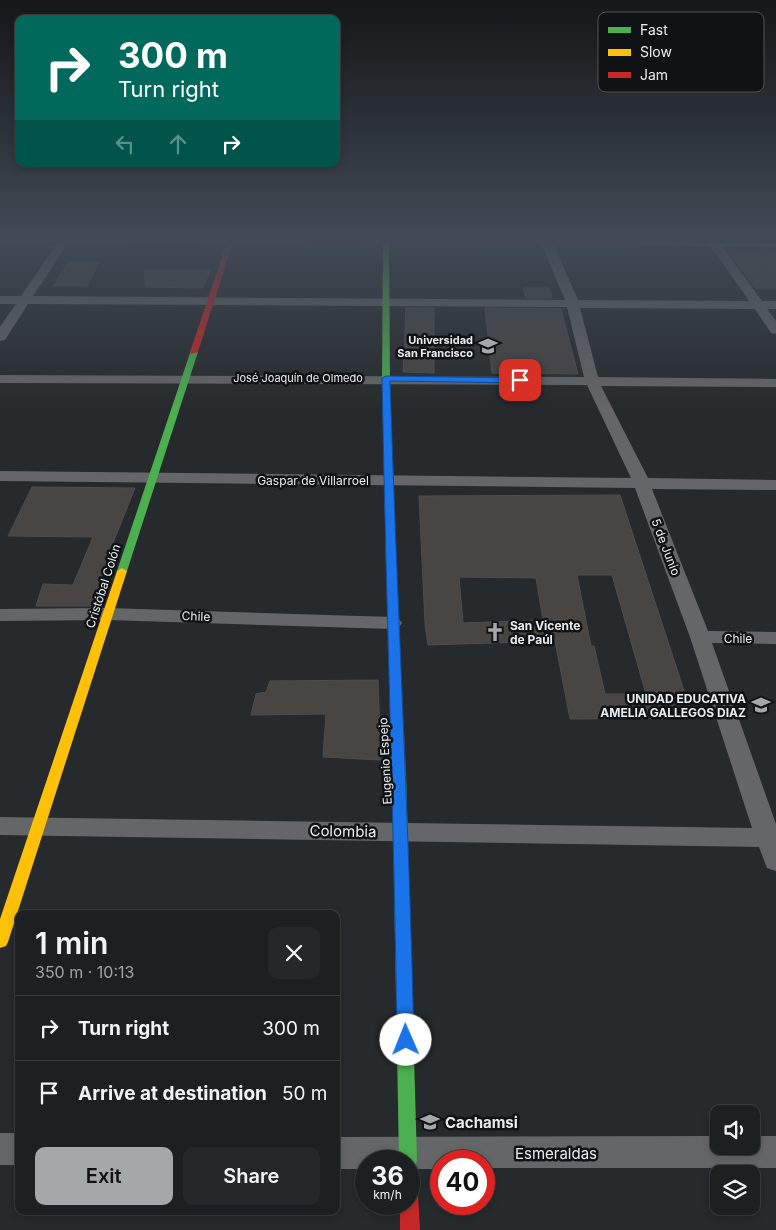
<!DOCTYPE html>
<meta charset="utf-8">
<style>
:root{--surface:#1c2021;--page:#25282a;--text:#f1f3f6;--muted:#a0a3a5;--line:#3a3e3f;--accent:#a4a8aa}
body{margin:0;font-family:Inter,sans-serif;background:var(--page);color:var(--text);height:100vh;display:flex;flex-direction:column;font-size:19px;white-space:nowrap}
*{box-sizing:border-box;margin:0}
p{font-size:16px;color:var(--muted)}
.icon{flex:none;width:28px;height:28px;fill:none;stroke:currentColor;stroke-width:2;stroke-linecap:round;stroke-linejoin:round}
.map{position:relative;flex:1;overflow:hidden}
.panel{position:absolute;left:15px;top:910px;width:325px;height:305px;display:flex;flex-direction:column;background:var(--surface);border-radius:10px;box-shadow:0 2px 8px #0003,0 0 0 1px var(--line)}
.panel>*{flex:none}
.top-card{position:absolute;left:15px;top:15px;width:325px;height:152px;border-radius:10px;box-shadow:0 2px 8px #0003,0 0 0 1px var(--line);background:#00695c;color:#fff;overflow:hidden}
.tools{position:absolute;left:710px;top:1105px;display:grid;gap:10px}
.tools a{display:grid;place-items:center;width:50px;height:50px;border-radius:10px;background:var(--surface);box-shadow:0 2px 8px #0003,0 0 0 1px var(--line);font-size:25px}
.speed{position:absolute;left:355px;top:1150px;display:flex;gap:10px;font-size:25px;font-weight:700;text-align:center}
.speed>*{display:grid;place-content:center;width:65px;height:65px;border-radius:50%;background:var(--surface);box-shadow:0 2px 8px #0003,0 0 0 1px var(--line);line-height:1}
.speed small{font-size:12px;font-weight:400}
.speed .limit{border:8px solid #d22;background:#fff;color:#111}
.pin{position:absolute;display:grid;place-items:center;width:42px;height:42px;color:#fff;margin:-21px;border-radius:10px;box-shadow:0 2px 8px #0006}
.me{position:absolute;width:55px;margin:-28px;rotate:359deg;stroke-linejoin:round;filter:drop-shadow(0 0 4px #0008)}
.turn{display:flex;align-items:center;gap:18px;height:105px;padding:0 20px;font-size:22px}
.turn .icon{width:65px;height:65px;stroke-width:2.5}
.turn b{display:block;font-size:35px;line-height:42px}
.lanes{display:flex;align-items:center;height:48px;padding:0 20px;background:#0003;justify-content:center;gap:25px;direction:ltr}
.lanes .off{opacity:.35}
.round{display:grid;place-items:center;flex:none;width:52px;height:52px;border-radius:10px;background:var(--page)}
.overview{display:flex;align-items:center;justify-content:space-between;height:85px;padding:0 20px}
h1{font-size:30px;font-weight:600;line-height:38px}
.cta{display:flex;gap:10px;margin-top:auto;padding:10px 20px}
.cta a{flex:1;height:58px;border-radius:10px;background:var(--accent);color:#111;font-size:20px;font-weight:600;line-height:58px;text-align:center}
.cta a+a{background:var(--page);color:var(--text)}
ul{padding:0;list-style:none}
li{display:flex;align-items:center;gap:15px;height:65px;padding:0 20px;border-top:1px solid var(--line)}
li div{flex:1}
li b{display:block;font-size:19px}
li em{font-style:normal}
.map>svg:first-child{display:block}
.building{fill:#484543;stroke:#4d4e4e;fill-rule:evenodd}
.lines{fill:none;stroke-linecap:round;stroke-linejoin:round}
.street{fill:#656667;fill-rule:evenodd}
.fast{fill:#4caf50;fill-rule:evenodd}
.slow{fill:#ffc107;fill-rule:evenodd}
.jam{fill:#c62828;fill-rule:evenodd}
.route{fill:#1a73e8;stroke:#114b97}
.labels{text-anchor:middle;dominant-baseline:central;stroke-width:5;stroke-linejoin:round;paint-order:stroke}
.far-poi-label{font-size:11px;font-weight:bold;fill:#e8ecee;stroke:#101315;text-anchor:end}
.far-street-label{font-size:11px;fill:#e8ecee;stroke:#101315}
.street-label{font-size:12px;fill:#e8ecee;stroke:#101315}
.poi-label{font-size:12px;font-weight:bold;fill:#e8ecee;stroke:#101315;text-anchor:start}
.near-street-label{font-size:15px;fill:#e8ecee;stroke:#101315}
.near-poi-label{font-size:15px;font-weight:bold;fill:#e8ecee;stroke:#101315;text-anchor:start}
.key{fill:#101315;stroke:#515456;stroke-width:1}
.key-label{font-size:14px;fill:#e8ecee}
</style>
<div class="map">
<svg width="776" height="1230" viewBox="0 0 776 1230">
<rect width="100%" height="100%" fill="#262a2c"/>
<g class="building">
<path d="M728,252H776V288H755Z"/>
<path d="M69,262H99L87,286H53Z"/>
<path d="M145,270H211L202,288L145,287Z"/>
<path d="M523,288H549L552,298H526Z"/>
<path d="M406,308H434V373L403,372Z"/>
<path d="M485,308L561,309L578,374L492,373Z"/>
<path d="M32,487L135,488L105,563H107L92,606H36L43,584L73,585L93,537L8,536Z"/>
<path d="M620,495L693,718L570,719L555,641L428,645L425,624L419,496ZM577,575H612L646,694H605L594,646H591ZM459,577L536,578L543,620L463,623Z"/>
<path d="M378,680L381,760L323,757L326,714L251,715L256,694L266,692L270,681Z"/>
</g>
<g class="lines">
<g class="street">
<path d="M60,239H71L33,296L565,300L541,243L547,240L553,243L578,300L749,301L706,239H717L762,301H776V309H767L776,321V334L771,333L755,309L580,308L598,377L776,379V387L601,386L648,478L776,480V490L652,489L708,631L776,632V644L712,643L776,824V871L767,868L759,847L0,835V817L752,828L690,637L635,488L0,481V471L631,478L587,385L0,383V375L584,377L567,307L28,304L5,340L0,341V327L16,304H0V296H21Z"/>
<path d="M108,608L392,617L399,619L402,623L399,627L392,629L108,620L0,621V609Z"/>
<rect x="0" y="1133" width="19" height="32"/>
<path d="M719,1136V1146H751V1136H776V1168H484V1161H441V1169H409V1161H366V1169H336V1137Z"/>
</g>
<g class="fast">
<path d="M0,239L306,240L309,242L306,244L0,242Z"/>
<path d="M383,239H389L390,379L396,571L391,574L386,571L382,379Z"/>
<path d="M634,242L776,243V247L632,245V243Z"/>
<path d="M191,350L198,352L127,571L122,574L118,573L117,571Z"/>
<path d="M399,767L404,769L406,772L417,1161L415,1167L409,1170V1161H399L392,772L394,769Z"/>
</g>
<path class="slow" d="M122,568L127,571L8,942L6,946L0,948V919L117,571Z"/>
<g class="jam">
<path d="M228,239H234L198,352L191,354L190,352Z"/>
<path d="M306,240L634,242L637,244L634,246L304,243V241Z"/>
<path d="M391,568L396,571L406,772L404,775H394L392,772L386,571Z"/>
<path d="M409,1185L416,1187L418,1194L420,1230H400V1204H409Z"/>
</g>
</g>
<linearGradient id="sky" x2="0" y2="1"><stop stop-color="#151718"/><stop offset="0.58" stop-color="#414a56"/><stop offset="1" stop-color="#414a56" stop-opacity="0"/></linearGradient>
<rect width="776" height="411" fill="url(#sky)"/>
<path class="route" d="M386,376L520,378L524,380L520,383L390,381C397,601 409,820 414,1040L412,1045L406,1048L400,1045L397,1040C394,819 386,599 382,378Z"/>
<defs>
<g id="university-bare" transform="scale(1.5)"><path d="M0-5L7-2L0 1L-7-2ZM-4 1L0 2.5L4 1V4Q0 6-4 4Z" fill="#a4a8aa" stroke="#101315" stroke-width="2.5" paint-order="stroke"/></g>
<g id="church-bare" transform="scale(1.5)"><path d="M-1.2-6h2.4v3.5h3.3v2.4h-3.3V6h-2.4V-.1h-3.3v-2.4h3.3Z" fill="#a4a8aa" stroke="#101315" stroke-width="2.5" paint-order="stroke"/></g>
<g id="school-bare" transform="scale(1.5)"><path d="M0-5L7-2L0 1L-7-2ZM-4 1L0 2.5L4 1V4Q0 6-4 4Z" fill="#a4a8aa" stroke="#101315" stroke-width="2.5" paint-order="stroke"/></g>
</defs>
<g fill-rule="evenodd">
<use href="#university-bare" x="488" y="346"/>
<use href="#church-bare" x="495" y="632"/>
<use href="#school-bare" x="761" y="705"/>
<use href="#school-bare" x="430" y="1122"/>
</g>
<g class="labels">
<g class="far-poi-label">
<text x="473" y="340">Universidad<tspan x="473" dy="13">San Francisco</tspan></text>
</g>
<g class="far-street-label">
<text x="298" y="378">José Joaquín de Olmedo</text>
</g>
<g class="street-label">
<text x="313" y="480">Gaspar de Villarroel</text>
<text transform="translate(666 547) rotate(69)">5 de Junio</text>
<text transform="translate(103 586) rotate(-72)">Cristóbal Colón</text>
<text transform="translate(196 616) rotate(2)">Chile</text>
<text x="738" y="638">Chile</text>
<text transform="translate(385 761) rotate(-93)">Eugenio Espejo</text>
</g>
<g class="poi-label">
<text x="510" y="625">San Vicente<tspan x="510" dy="14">de Paúl</tspan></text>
<text x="746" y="698" text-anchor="end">UNIDAD EDUCATIVA<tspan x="746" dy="14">AMELIA GALLEGOS DIAZ</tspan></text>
</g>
<g class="near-street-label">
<text transform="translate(343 831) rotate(1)">Colombia</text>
<text x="556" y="1153">Esmeraldas</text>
</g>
<g class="near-poi-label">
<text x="445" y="1122">Cachamsi</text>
</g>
</g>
<rect x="598" y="12" width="166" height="80" rx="8" class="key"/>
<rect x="608" y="27" width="23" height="6" fill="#4caf50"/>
<rect x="608" y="49" width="23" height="7" fill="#ffc107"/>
<rect x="608" y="72" width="23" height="6" fill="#c62828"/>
<g class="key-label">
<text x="640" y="35">Fast</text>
<text x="640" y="57">Slow</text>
<text x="640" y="80">Jam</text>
</g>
</svg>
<div class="tools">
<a><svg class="icon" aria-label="sound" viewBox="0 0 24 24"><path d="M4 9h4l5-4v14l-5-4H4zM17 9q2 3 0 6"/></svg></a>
<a><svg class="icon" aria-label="layers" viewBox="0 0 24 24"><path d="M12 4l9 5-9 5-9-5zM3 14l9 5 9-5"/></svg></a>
</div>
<div class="speed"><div>36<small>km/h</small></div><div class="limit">40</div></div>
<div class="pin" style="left:520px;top:380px;background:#d93025"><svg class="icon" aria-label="arrive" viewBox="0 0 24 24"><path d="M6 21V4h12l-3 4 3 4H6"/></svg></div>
<svg class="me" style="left:406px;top:1040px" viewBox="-20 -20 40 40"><circle r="19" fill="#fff"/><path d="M0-13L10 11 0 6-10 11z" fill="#1a73e8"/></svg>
<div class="top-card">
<div class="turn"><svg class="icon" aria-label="right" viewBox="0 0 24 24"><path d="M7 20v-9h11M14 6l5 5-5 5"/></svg><div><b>300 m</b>Turn right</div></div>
<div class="lanes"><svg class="icon off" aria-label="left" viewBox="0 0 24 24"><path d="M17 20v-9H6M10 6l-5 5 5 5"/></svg><svg class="icon off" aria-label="ahead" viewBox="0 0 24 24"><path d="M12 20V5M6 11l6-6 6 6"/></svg><svg class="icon" aria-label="right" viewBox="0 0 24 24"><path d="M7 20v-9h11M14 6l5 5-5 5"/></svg></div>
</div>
<section class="panel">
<div class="overview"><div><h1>1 min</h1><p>350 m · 10:13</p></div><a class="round"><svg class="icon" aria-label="close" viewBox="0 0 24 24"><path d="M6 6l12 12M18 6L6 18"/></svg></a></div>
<ul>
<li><svg class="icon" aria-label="right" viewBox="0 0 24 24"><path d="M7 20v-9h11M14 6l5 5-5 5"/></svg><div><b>Turn right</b></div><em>300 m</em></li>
<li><svg class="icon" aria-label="arrive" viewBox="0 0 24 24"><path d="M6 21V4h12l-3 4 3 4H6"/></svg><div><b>Arrive at destination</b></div><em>50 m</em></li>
</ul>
<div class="cta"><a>Exit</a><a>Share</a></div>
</section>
</div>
